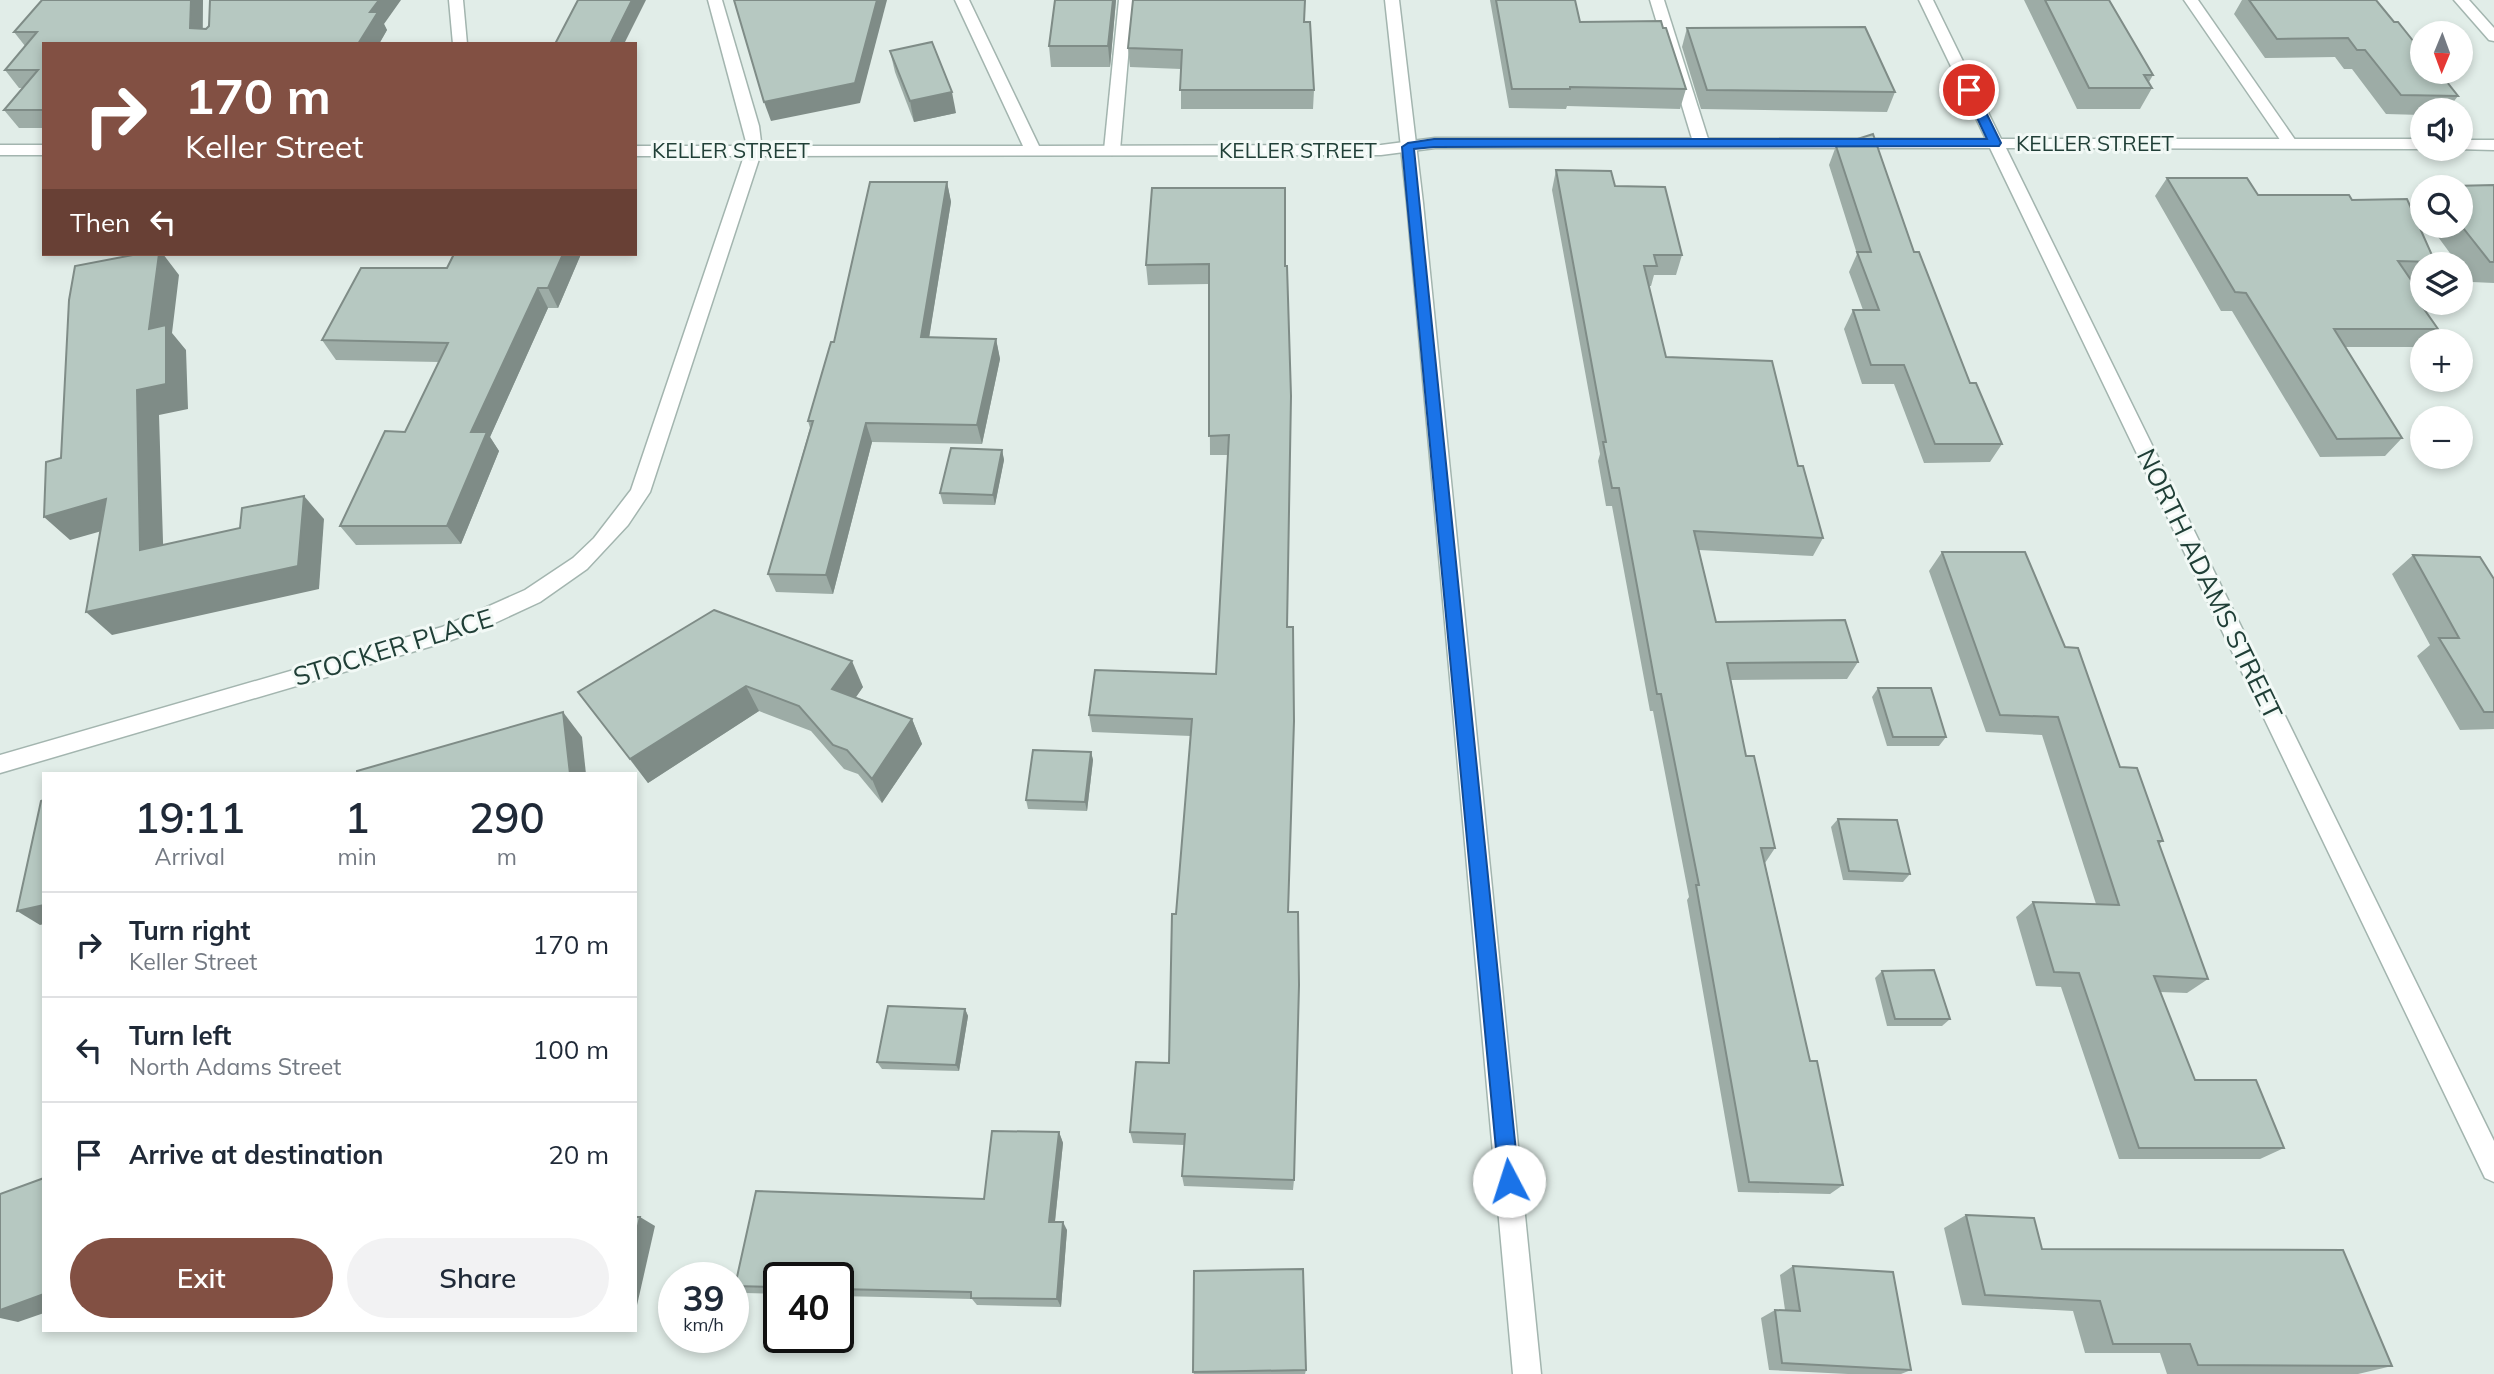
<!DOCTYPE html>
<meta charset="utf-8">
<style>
:root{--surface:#fff;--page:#f2f2f3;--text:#1f2937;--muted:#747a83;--line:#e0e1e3;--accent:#825043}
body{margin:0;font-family:Mulish,sans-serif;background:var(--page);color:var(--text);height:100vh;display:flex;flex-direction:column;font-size:26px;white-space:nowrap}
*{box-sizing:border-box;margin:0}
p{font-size:23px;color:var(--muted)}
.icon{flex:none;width:38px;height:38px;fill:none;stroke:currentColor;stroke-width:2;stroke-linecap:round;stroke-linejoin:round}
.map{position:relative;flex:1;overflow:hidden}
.side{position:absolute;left:42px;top:772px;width:595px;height:560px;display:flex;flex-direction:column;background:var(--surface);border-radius:0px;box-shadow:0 4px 10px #0003}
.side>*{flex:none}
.banner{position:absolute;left:42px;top:42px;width:595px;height:214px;border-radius:0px;box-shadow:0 4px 10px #0003;background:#825043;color:#fff;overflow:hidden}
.needle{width:46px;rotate:181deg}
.controls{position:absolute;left:2410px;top:21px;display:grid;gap:14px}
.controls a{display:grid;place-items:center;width:63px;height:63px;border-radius:50%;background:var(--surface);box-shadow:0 4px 10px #0003;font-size:35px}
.speed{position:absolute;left:658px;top:1262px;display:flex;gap:14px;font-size:35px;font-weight:700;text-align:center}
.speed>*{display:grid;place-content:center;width:91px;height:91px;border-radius:50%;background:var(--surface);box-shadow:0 4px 10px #0003;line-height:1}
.speed small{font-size:18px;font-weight:400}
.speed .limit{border:4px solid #111;border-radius:10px;background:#fff;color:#111}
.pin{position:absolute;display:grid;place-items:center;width:60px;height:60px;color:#fff;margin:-30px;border:4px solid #fff;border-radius:50%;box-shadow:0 2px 7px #0007}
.me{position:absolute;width:77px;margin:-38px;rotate:355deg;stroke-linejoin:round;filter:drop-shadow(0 0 5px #0008)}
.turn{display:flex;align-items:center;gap:24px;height:147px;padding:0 28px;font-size:32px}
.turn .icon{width:91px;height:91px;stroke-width:2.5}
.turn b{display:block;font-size:49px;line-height:60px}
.then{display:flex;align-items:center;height:66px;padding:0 28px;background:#0003;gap:14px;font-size:26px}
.eta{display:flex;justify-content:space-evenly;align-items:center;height:119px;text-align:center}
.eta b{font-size:42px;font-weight:600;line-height:49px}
.cta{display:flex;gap:14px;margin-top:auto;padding:14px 28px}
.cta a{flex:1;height:80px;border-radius:42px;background:var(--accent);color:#fff;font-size:28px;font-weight:600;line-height:80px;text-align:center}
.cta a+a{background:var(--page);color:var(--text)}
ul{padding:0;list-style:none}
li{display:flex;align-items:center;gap:21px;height:105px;padding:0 28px;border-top:2px solid var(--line)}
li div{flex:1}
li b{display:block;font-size:26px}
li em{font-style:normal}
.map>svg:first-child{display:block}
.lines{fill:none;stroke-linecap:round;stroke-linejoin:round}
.service-casing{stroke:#a3b5af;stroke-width:3}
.minor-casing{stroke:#a3b5af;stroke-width:3}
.tertiary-casing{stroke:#a3b5af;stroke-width:3}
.service{fill:#fff;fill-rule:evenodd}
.minor{fill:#fff;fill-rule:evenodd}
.tertiary{fill:#fff;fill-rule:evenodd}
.wall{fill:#9daca6}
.shaded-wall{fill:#7f8c87}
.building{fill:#b6c8c1;stroke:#7f8c87;stroke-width:2}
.route{fill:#1a73e8;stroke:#114b97;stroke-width:2}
.labels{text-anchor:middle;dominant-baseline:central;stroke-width:6;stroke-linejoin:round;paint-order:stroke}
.far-street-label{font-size:21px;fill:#203f37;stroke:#f2f9f6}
.street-label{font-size:26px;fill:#203f37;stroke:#f2f9f6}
</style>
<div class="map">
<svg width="2494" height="1374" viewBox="0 0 2494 1374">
<rect width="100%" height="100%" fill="#e1ede8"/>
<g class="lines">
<g class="service-casing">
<g id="service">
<path d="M708,0H722L759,126L762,150L759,153H749Z"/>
<path d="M1119,0H1133L1120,150L1112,155L1104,150Z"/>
<path d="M1650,0H1664L1709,142L1706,145H1696L1693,142Z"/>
<path d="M2184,0H2198L2298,144L2295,147H2285Z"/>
</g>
</g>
<g class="minor-casing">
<g id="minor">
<path d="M449,0H463L467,44H453Z"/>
<path d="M955,0H969L1039,146L1381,145L1435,138L1986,139L1919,0H1933L2001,139H2422V149L2006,148L2494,1141V1182L2485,1178L1990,148H1435L1381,155L760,156L650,492L628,525L587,569L540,602L484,628L446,642L0,773V755L442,627L525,590L573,558L594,538L631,490L744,156H635V146H1023Z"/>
<path d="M2454,0H2469L2494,28V41L2489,40Z"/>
<path d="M2460,140H2494V150L2456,149H2460Z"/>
<rect x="0" y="145" width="44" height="10"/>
</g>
</g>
<g class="tertiary-casing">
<path id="tertiary" d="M1385,0H1399L1423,203L1541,1374H1513L1407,203Z"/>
</g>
<use href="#service" class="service"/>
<use href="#minor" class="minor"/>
<use href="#tertiary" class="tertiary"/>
</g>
<g class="wall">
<path d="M42,0H203V28L384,24L387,30L379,44H44V128H19L4,110L23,88H19L5,70L25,46L14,32Z"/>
<path d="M1055,0H1116L1110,67H1051L1049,46Z"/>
<path d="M1490,0H1575L1580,22L1686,89L1680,109L1567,106L1566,109L1509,108Z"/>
<path d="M2024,0H2109L2153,75L2149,82L2152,88L2140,109H2077Z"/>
<path d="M2242,0H2376L2394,22L2458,96L2447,110H2422V115L2386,114L2352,69H2344L2335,57L2265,58L2234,14Z"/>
<path d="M1304,22L1314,90L1313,109H1181V69L1130,67L1128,48Z"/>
<path d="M1687,28L1895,92L1887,112L1701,109L1682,47Z"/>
<path d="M890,51L956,113L914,122L895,72Z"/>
<path d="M1836,146L1914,252L1970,383L2002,444L1990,462L1924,463L1894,384H1862L1844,329L1853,310H1863L1849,272L1857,254L1829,165Z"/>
<path d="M1556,170L1615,186L1682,255L1676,275H1654L1651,286H1649L1666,357L1798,466L1823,538L1813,556L1699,550L1716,622L1858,662L1847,679L1731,680L1746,756L1775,848L1765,863L1810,1061L1843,1185L1830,1194L1738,1192L1687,900L1689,897L1653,711H1650L1612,506H1606L1598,461L1600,454L1552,190Z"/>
<path d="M2167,178L2258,195L2352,200L2435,262L2433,264H2422V277L2419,281H2411L2422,296V302L2420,304L2438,329L2427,341H2422L2421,347H2345L2402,438L2385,456L2320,457L2232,311H2221L2155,196Z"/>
<path d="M947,182L951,202L929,337L996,339L1000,359L982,444L872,442L833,594L776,592L768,574L810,428L808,421L834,342Z"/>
<path d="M2494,185V283L2472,282L2460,267V264H2458L2430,226H2460V187H2452L2454,186Z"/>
<path d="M1152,188L1285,266L1288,912L1294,1180L1293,1190L1184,1186L1182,1176L1184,1145L1133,1143L1130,1132L1169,1063L1176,914L1191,736L1092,732L1089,715L1216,674L1228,455H1210L1209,284L1148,285L1146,265Z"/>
<path d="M581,254L558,308H548L490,437L499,451L461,544L356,545L340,526L405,432L439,362L336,360L322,340L447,268Z"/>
<path d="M1002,450L1004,460L995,505L943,504L940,493Z"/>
<path d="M1942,552L2065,647L2120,767L2163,841L2159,844L2208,979L2187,993L2160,992L2195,1080L2284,1148L2260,1159H2119L2061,987L2036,986L2016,917L2033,902L2096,904L2042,735L1986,732L1929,571Z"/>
<path d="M2413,555L2494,579V729L2460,730L2417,656L2430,645L2392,574Z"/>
<path d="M714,610L863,687L856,697L912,719L922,744L882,803L858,774L844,769L811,731L759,711L648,783L578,692Z"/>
<path d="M1878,688L1946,737L1939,746H1887L1872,697Z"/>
<path d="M1091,752L1093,760L1087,811L1028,809L1026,800Z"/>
<path d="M1838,819L1910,874L1903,882L1843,880L1831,827Z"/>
<path d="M1882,971L1950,1019L1942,1026H1887L1875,978Z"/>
<path d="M965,1009L968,1016L959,1071L882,1069L877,1062Z"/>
<path d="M1059,1132L1063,1143L1055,1222L1067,1230L1061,1307L977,1305L972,1299L838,1296V1278H779V1294L746,1293L735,1286L984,1199Z"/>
<path d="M1966,1215L2042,1249L2392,1366L2358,1374H2167L2160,1353H2085L2073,1311L1962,1305L1944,1228Z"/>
<path d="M1793,1266L1911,1370L1901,1374H1848L1769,1370L1761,1318L1775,1310H1785L1780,1275Z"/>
<path d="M1306,1370L1305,1374H1194L1193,1372Z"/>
</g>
<g class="shaded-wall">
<path d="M191,0H203L202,44L190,28Z"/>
<path d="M379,0H401L384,24L387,30L379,44H358L370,12Z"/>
<path d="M632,0H646L624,44H610Z"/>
<path d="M877,0H887L860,103L771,121L764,102Z"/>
<path d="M1113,0H1116L1110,67L1108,46Z"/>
<path d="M952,92L956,113L914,122L910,101Z"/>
<path d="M947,182L951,202L926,357L921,337Z"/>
<path d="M159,254H163L179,275L172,333L186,350L188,409L159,415L164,573L140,550L137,390L149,329Z"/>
<path d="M563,254H581L558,308L548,288Z"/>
<path d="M538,288L548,308L490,437L499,451L461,544L447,526L471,432Z"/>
<path d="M996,339L1000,359L982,444L977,425Z"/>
<path d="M866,423L872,442L833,594L826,575Z"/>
<path d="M1002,450L1004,460L995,505L993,495Z"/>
<path d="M304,496L324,519L319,589L112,635L86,612Z"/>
<path d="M106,499L130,523L70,540L44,517Z"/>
<path d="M852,661L863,687L844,714L832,689Z"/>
<path d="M746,686L759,711L648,783L630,759Z"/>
<path d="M563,712L582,737L586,774H570Z"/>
<path d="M912,719L922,744L882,803L872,779Z"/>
<path d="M1091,752L1093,760L1087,811L1085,802Z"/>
<path d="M44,905V924L40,925L17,911Z"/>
<path d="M965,1009L968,1016L959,1071L956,1065Z"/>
<path d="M1059,1132L1063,1143L1054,1230L1049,1222Z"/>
<path d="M640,1217L655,1226L635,1314V1239Z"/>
<path d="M1063,1222L1067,1230L1061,1307L1057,1299Z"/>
<path d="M44,1294V1313L18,1322L0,1318V1310Z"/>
</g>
<g class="building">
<path d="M42,0H191L190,28L206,29L209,26L210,0H379L370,12H378L358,44H44V110H4L38,70H5L37,32H14Z"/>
<path d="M578,0H632L610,44H555Z"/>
<path d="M734,0H877L855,83L764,102Z"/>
<path d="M1055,0H1113L1108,46H1049Z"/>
<path d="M1133,0H1305L1304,22H1310L1314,90H1180L1182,50L1128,48Z"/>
<path d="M1496,0H1575L1580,22L1661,21L1663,28H1666L1686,89L1570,87V89H1512Z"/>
<path d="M2045,0H2109L2153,75H2144L2152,88H2089Z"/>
<path d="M2249,0H2376L2394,22H2398L2422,52V72H2439L2458,96L2401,95L2365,50H2357L2348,38L2277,39Z"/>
<path d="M1865,27L1895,92L1707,90L1687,28Z"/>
<path d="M932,42L952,92L910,101L890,51Z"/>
<path d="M1873,134L1914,252H1919L1970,383H1976L2002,444H1935L1904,365H1871L1853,310H1879L1857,252H1871L1836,146Z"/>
<path d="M1556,170L1611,171L1615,186L1665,187L1682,255H1654L1657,266H1644L1666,357L1772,361L1798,466H1803L1823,538L1694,531L1716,622L1845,620L1858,662L1727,663L1746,756H1754L1775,848H1761L1810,1061H1817L1843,1185L1749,1182L1696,885H1699L1661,694H1657L1619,488H1612L1603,442H1606Z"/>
<path d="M2167,178H2247L2258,195H2349L2352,200L2407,199L2435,262L2398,261L2422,296V299H2417L2438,329H2334L2402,438L2337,439L2246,293L2235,292Z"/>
<path d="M870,182H947L921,337L996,339L977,425L866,423L826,575L768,574L813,421H808L831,342H834Z"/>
<path d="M2494,185V262H2490L2460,224V197H2463L2460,194V187H2455L2454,186Z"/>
<path d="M1152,188H1285V266H1287L1291,396L1287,627H1293L1294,721L1288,912H1298L1299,985L1294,1180L1182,1176L1185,1134L1130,1132L1136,1062L1169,1063L1172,914H1176L1192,719L1089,715L1095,670L1216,674L1229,435L1209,436V264L1146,265Z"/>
<path d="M138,254H159L149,329L166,325V384L137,390L140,550L240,528L242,508L304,496L298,566L86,612L106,499L44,517L46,462L61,458L69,300L75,266Z"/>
<path d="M454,254H563L548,288H538L471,432H487L447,526H340L385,431L405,432L448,343L322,340L361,268H447Z"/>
<path d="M951,448L1002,450L993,495L940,493Z"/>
<path d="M1942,552H2025L2065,647L2078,648L2120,767L2137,768L2163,841H2158L2208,979L2154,976L2195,1080H2256L2284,1148H2139L2079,973L2054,972L2033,902L2119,905L2058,717L2000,715Z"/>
<path d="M2413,555L2480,557L2494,579V712H2484L2439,638H2459Z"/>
<path d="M714,610L852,661L832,689L912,719L872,779L847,750L833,745L799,706L746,686L630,759L578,692Z"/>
<path d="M1878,688H1931L1946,737H1893Z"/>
<path d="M563,712L570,774H357V771Z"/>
<path d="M1033,750L1091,752L1085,802L1026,800Z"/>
<path d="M44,800V905L17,911L41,801Z"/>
<path d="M1838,819L1897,820L1910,874L1849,871Z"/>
<path d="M1934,970L1950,1019H1895L1882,971Z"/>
<path d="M888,1006L965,1009L956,1065L877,1062Z"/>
<path d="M992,1131L1059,1132L1049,1222H1063L1057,1299L971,1298V1292L838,1289V1278H779V1287L735,1286L756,1191L984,1199Z"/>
<path d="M44,1178V1294L0,1310V1194Z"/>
<path d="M1966,1215L2034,1218L2042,1249L2343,1250L2392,1366L2198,1365L2190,1344H2113L2100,1301L1985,1295Z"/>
<path d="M635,1217H640L635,1239Z"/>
<path d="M1793,1266L1893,1272L1911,1370L1782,1363L1775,1310L1800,1311Z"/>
<path d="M1303,1269L1306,1370L1193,1372L1194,1271Z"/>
</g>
<path class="route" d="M1969,86L1975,90L2001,143L1999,146L1434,147L1414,149L1519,1181L1516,1188L1509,1191L1502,1188L1499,1181L1402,147L1408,143L1434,139H1987L1964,90Z"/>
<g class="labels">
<g class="far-street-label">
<text x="2095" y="143">KELLER STREET</text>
<text x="731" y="150">KELLER STREET</text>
<text x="1298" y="150">KELLER STREET</text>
</g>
<g class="street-label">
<text transform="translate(2210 584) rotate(64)">NORTH ADAMS STREET</text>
<text transform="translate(393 647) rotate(-17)">STOCKER PLACE</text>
</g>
</g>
</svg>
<div class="controls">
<a><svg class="needle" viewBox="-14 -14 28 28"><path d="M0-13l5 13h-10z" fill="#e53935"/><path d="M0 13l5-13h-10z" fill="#747a83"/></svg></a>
<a><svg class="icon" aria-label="sound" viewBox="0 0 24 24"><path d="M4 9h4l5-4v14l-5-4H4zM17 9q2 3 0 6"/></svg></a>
<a><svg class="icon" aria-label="search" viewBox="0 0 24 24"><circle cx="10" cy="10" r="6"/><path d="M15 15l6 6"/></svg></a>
<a><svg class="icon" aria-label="layers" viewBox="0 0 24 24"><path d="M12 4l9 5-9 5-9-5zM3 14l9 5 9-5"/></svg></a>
<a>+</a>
<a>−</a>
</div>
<div class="speed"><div>39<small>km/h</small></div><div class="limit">40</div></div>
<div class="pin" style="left:1969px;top:90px;background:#d93025"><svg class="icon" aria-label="arrive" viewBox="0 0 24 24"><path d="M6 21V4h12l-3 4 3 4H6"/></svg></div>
<svg class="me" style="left:1509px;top:1181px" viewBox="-20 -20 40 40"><circle r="19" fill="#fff"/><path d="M0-13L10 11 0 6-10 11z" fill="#1a73e8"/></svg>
<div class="banner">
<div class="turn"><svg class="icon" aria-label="right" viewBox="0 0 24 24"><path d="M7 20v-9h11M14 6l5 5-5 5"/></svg><div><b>170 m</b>Keller Street</div></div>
<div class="then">Then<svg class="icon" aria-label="left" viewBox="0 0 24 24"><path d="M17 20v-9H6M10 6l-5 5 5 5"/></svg></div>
</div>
<section class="side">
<div class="eta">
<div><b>19:11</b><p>Arrival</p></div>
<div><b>1</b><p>min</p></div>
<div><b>290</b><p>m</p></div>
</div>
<ul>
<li><svg class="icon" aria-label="right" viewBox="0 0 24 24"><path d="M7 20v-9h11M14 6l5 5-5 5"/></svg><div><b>Turn right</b><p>Keller Street</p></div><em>170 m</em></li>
<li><svg class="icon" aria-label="left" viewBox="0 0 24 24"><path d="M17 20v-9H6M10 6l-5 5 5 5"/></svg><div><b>Turn left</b><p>North Adams Street</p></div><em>100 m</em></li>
<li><svg class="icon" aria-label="arrive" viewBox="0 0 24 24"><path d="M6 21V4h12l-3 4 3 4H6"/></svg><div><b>Arrive at destination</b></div><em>20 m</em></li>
</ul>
<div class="cta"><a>Exit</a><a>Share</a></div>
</section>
</div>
